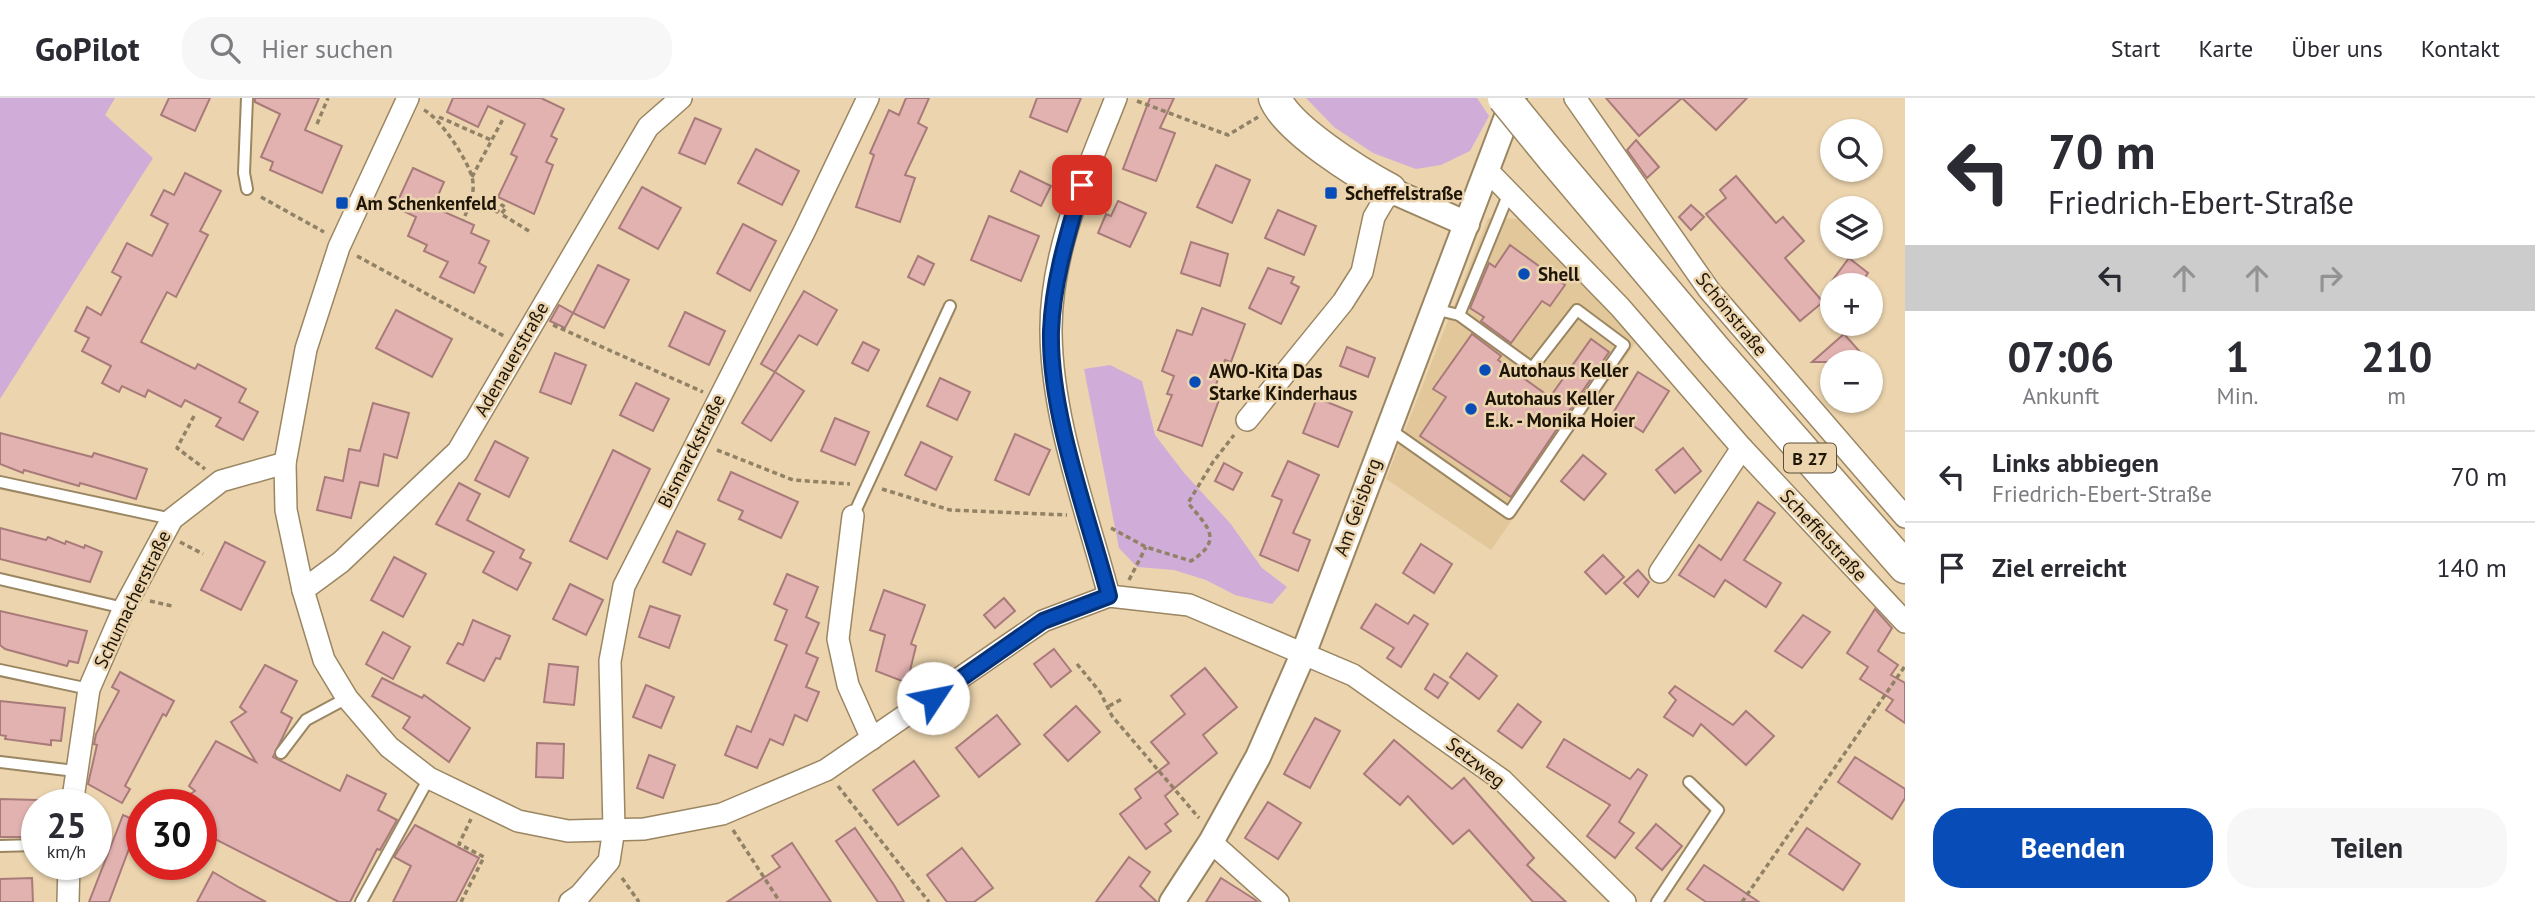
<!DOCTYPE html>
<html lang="de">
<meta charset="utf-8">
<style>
:root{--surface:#fff;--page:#f7f7f7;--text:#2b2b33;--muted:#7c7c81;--line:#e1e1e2;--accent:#084cb7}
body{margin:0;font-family:"PT Sans",sans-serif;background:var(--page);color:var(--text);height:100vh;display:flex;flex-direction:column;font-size:26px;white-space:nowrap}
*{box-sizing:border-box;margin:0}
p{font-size:23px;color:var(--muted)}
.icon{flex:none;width:38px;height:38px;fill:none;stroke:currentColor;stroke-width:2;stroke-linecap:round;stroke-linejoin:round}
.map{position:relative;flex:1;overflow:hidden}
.side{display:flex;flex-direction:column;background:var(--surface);width:630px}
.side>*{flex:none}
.guide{background:#fff;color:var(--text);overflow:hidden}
.buttons{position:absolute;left:1820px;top:21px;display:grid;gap:14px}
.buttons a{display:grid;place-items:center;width:63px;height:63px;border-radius:50%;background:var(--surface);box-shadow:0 2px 5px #0004;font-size:35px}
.speed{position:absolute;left:21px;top:691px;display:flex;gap:14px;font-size:35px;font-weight:700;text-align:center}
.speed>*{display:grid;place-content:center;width:91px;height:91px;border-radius:50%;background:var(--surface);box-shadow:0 2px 5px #0004;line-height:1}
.speed small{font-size:18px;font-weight:400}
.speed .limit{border:10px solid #d22;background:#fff;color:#111}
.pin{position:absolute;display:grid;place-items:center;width:60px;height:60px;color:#fff;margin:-30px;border-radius:14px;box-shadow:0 4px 10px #0006}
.me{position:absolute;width:77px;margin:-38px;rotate:56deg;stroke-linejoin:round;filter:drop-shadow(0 0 5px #0008)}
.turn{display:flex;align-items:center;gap:24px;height:147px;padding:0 28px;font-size:32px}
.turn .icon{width:91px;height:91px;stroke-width:2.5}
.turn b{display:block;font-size:49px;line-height:60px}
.lanes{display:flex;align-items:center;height:66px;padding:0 28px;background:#0003;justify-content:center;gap:35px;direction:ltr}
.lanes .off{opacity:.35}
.eta{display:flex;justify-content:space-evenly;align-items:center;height:119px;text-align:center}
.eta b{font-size:42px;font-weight:700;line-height:49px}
.button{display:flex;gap:14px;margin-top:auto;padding:14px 28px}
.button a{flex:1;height:80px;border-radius:28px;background:var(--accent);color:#fff;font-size:28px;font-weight:700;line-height:80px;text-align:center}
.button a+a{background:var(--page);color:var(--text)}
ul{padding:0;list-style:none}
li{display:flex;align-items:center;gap:21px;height:91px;padding:0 28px;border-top:2px solid var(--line)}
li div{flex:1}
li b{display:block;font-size:26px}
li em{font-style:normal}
header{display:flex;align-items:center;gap:42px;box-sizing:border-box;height:98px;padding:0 35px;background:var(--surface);border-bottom:2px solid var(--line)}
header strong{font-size:33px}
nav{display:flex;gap:38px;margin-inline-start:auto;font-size:24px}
.search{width:490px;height:63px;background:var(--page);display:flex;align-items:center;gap:18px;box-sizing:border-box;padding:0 24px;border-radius:28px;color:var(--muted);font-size:26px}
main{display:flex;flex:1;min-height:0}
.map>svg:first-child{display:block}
.built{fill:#e2c79a}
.green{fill:#d0add8}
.building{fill:#e2b2b0;stroke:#a87b7a;stroke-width:2}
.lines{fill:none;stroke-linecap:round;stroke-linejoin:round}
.service-casing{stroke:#9b8662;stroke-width:14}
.minor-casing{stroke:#9b8662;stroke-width:24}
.tertiary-casing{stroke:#9b8662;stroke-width:28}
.primary-casing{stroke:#9b8662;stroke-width:35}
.path{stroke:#918165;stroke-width:3.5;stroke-dasharray:5 3.5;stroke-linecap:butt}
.service{stroke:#fff;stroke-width:10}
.minor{stroke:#fff;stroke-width:21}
.tertiary{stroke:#fff;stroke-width:24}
.primary{stroke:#fff;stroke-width:32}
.primary-bridge-casing{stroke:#9b8662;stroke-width:35;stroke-linecap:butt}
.primary-bridge{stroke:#fff;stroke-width:32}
.route-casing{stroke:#053177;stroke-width:18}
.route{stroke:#084cb7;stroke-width:12}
.poi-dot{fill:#084cb7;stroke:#ebd4ae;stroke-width:2.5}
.labels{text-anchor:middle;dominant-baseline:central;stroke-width:5;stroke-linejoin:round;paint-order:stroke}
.shield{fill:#ebd4ae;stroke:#5b4e39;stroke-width:2}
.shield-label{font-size:18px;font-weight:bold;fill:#1d1507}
.poi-label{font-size:19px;font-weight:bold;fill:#1d1507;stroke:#ebd4ae;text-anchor:start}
.street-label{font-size:19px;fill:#1d1507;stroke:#ebd4ae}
</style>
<header>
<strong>GoPilot</strong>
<div class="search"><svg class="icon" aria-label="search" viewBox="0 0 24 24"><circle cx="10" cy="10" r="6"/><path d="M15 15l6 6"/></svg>Hier suchen</div>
<nav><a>Start</a><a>Karte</a><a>Über uns</a><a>Kontakt</a></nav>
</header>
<main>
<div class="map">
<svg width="1905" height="804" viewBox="0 0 1905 804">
<rect width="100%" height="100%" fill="#ebd4ae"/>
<path class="built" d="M1488,120L1519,121L1641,237L1491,452L1386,381Z"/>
<g class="green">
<path d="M0,0H115L105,17L153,60L0,301Z"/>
<path d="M1306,0H1477L1489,18L1470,53L1441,67L1416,71L1373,55L1334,29Z"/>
<path d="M1110,267L1142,283L1155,337L1185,376L1230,425L1262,470L1287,489L1272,506L1235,497L1206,482L1174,472L1137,469L1119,450L1084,271Z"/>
</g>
<g class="building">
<path d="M169,0H210L195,33L161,17Z"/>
<path d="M255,0H319L305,32L342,48L322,95L270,72L273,64L261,59L280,16L255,4Z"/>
<path d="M453,0H541L564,11L551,38L557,41L546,64L553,67L534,116L498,99L517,59L511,56L525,26L488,8L478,29L447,14Z"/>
<path d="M906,0H929L918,25L927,30L905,77L915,80L900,124L856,109L874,57L870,55L889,12L899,17Z"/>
<path d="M1037,0H1081L1067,34L1030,19Z"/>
<path d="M1150,0H1174L1160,30L1175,35L1156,83L1123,71Z"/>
<path d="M1606,0H1747L1716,32L1682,0L1639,38Z"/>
<path d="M695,20L721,31L705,66L679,55Z"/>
<path d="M1636,42L1659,69L1647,80L1627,52Z"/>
<path d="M756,51L799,73L782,107L738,85Z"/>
<path d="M1216,67L1250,82L1232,125L1197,109Z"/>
<path d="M413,70L444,84L433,109L474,127L471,135L489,143L479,165L486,169L474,195L440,179L448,164L424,153L427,147L408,138L416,119L395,109Z"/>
<path d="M1020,73L1051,88L1041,108L1011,93Z"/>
<path d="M185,75L221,93L200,133L208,137L176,199L167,194L141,244L195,271L198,266L246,291L239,304L258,314L243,342L216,328L221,320L185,302L181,309L148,292L145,299L122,288L119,294L102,285L111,268L82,253L89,240L75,233L87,209L101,217L121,179L112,174L127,145L152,158L168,126L151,117L164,92L174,97Z"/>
<path d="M1736,78L1776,125L1783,119L1804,143L1785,160L1823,204L1800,223L1706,116L1726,100L1720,92Z"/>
<path d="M642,89L681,110L658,151L619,130Z"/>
<path d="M1118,103L1146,115L1130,149L1098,135L1106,116L1111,118Z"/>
<path d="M1691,107L1704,119L1691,132L1679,119Z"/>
<path d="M1278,112L1316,128L1304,157L1265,140Z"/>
<path d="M989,118L1039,138L1021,183L971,162Z"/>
<path d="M743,126L776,143L750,193L717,175Z"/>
<path d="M1191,144L1228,156L1220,188L1181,175Z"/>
<path d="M1510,147L1565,187L1550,208L1542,203L1511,245L1481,223L1484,219L1470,210L1489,165L1495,169Z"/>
<path d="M918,158L934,166L924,187L908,179Z"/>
<path d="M1849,160L1868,175L1860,187H1829Z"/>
<path d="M598,167L629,182L604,230L573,215Z"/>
<path d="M1268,170L1294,179L1291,185L1299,189L1281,226L1249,210Z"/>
<path d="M804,193L837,212L817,247L799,237L775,274L761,266Z"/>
<path d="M559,207L573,215L565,230L550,223Z"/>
<path d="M1202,210L1245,226L1231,264L1225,262L1211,300L1219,302L1202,348L1158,332L1172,297L1167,296L1174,278L1162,273L1177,232L1192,237Z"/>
<path d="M396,212L452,241L432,279L376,250Z"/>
<path d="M685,214L725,233L709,267L669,248Z"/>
<path d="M1472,236L1501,258L1498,262L1550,299L1591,241L1609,254L1511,399L1420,338L1446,299L1433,291Z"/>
<path d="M1844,236L1869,264H1812Z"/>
<path d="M863,244L879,252L868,273L852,265Z"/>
<path d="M1347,249L1375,260L1368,279L1340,268Z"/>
<path d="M555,255L586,267L571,306L540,294Z"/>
<path d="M775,274L804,293L771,343L742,325Z"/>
<path d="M1638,274L1669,293L1643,334L1613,315Z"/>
<path d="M940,280L970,294L957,322L927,308Z"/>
<path d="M636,285L669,301L653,333L620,317Z"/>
<path d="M1317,300L1352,314L1338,349L1303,335Z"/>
<path d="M373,305L409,315L397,360L384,356L378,388L360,384L351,420L317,412L325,379L343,383L349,351L360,353Z"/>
<path d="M835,320L869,334L855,367L821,353Z"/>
<path d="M0,335L92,359L94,355L147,371L136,401L80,385L79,388L24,372L23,375L0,366Z"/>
<path d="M1015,336L1050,352L1029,397L995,382Z"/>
<path d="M495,343L528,360L509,399L475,382Z"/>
<path d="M921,344L952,359L936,392L905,377Z"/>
<path d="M1683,350L1701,373L1675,395L1656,372Z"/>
<path d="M613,352L650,371L607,461L570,443Z"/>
<path d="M1583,357L1606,376L1584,402L1561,383Z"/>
<path d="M1288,363L1319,377L1293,435L1310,442L1298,473L1260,457L1282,402L1272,398Z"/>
<path d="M1224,365L1242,375L1233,392L1215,383Z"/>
<path d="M731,374L798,404L781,440L739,421L743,413L718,402Z"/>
<path d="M459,385L480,396L467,422L524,452L520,460L531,465L517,492L483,474L494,454L436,426Z"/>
<path d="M1758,404L1775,415L1744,462L1781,485L1766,509L1725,482L1714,499L1679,477L1699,447L1721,462Z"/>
<path d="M0,430L46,442L48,439L65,446L66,443L84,450L85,447L102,454L90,484L0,461Z"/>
<path d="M677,433L705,446L691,477L663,464Z"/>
<path d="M225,444L265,464L241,512L201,492Z"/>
<path d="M1421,446L1452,466L1434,495L1403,475Z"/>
<path d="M1603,457L1624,479L1606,496L1585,474Z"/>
<path d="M394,459L426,476L403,519L371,502Z"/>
<path d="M1638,472L1649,484L1638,499L1624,485Z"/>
<path d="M787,476L818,489L806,519L819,525L806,555L818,560L806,589L819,594L807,623L795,617L783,647L770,641L757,670L725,657L737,628L751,634L787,547L775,542L787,512L774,506Z"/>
<path d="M570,486L603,502L586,537L553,521Z"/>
<path d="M884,492L925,507L911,546L916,548L907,585L876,573L885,537L870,532Z"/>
<path d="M1004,500L1015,513L995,530L984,517Z"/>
<path d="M1376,506L1408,526L1414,517L1428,526L1401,569L1387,560L1394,550L1361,530Z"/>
<path d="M650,508L680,518L669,550L639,539Z"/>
<path d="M1875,511L1892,530L1878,553L1898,567L1891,577L1905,585V625L1886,612L1893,602L1860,581L1868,569L1847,555Z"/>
<path d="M0,513L87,533L78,565L69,563L67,568L5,551L0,547Z"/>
<path d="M1803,517L1830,534L1802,570L1775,553Z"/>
<path d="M473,522L510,538L500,561L496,560L484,583L447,565L458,545L463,547Z"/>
<path d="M383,534L410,549L393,581L366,566Z"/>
<path d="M1054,551L1071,573L1051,589L1034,566Z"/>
<path d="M1467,555L1497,578L1479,601L1450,579Z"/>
<path d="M549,566L578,569L574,607L544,604Z"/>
<path d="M265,567L297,583L281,614L292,620L273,659L340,693L347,677L386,696L378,712L397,722L380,752L377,751L350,804H339L201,734V707H173L195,693L189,688L216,643L256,664L231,624L246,614L240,609Z"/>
<path d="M1205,570L1237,609L1203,637L1217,655L1165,698L1178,716L1165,726L1171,733L1146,751L1120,716L1141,700L1135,691L1169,665L1151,644L1185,616L1171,598Z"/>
<path d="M120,574L174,603L166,618L163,616L125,688L130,691L122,705L88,686L97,647L94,646L96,636L119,593L112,589Z"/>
<path d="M1434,576L1448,585L1438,600L1425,591Z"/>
<path d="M382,580L422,600L424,597L470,630L449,664L403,630L410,619L372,598Z"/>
<path d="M646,587L674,599L661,630L633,619Z"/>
<path d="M1675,588L1733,627L1746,613L1774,638L1746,667L1701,626L1693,638L1664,619L1676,602L1669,595Z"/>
<path d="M0,603L65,610L61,643L51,642V647L5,641L6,638L0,637Z"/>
<path d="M1518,606L1541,624L1522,650L1498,633Z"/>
<path d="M1076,608L1100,634L1068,663L1044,637Z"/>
<path d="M997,617L1020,646L979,679L956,650Z"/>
<path d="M1315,620L1340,633L1310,690L1284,676Z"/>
<path d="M1564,641L1630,681L1638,671L1647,677L1619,724L1634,735L1615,760L1587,738L1610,707L1547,669Z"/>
<path d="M1394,642L1452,691L1464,680L1534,760L1527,767L1566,804H1533L1469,732L1453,746L1408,698L1400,707L1364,676Z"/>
<path d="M537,645L564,646L563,680L536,679Z"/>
<path d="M649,657L675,667L663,700L637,690Z"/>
<path d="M1855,659L1905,691V700L1892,721L1838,684Z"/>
<path d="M914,663L939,698L898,727L873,692Z"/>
<path d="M0,701L37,702V739H0Z"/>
<path d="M1268,704L1301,725L1278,761L1245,740Z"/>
<path d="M123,717L139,724L109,804H89Z"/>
<path d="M1656,726L1682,748L1662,772L1636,750Z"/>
<path d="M415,727L479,760L456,804H393L411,768L394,759Z"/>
<path d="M855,730L894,787L904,804H878L836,743Z"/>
<path d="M1807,730L1860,766L1843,792L1789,756Z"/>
<path d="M792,745L831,804H727L780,769L772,758Z"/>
<path d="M962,750L993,790L974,804H947L927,777Z"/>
<path d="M1129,759L1150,774L1140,788L1157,804H1096Z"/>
<path d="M1704,767L1759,804H1706L1687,791Z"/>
<path d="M213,774L240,790L266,804H197Z"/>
<path d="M32,780L33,804H0V781Z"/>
<path d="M1221,780L1254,801L1258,804H1206Z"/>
</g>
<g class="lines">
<g class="service-casing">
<g id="service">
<path d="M247,91L244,75L247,0"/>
<path d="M1459,217L1509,95"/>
<path d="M1388,330L1509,415L1624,247L1577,212L1532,270L1459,217L1434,211"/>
<path d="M0,384L172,421"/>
<path d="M853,418L950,208"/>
<path d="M0,481L124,510"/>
<path d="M0,572L89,591"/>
<path d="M281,655L306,622L347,600"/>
<path d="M0,664L75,673"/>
<path d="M0,748L37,747"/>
<path d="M361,804L429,680"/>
<path d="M1657,804L1718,712L1689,684"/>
</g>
</g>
<g class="minor-casing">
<g id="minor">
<path d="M408,0L339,149L306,251L285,365L286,412L303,492L324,562L347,600L389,649L429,680L518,723L568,733L644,731L722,716L826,672L1043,523L1109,498L1189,507L1353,577L1502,682L1625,804"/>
<path d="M1575,0L1709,192L1905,419"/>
<path d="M1487,72L1620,209L1742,350L1905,524"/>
<path d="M1247,322L1343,204L1362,174L1374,119L1390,92"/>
<path d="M853,418L838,541L848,587L872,641"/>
<path d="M1660,474L1742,350"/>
<path d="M303,492L341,464L458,353L648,29L681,0"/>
<path d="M1109,498C1087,413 1052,324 1051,234C1050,153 1087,74 1116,0"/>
<path d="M72,707L89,591L124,510L172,421L221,383L285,365"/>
<path d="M1211,744L1278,804"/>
<path d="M68,804L69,766"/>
<path d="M570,804L580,797L609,763L614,731L610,563L624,488L804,134L868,0"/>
</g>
</g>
<g class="tertiary-casing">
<g id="tertiary">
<path d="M1390,92L1467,126"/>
<path d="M1172,804L1211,744L1258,659L1304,554L1514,0"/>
</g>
</g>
<g class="primary-casing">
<g id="primary">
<path d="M1275,0C1287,31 1360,76 1390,92"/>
<path d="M1553,60L1715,252L1905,469"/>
</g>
</g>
<g class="path">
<path d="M1137,3L1228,37L1258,19"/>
<path d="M424,12C440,20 467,61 472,79C476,95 469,109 463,122"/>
<path d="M439,19L491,42"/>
<path d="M317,26L328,0"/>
<path d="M472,79L503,21"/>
<path d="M261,99L324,134"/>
<path d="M472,103L497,114L502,107L506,110L501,116L529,133"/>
<path d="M357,158L504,238"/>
<path d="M553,227L703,294"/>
<path d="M194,318L177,350L205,371"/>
<path d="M717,352L793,382L850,386"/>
<path d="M882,391L950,412L1067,417"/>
<path d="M1111,430L1146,449L1191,463C1224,442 1208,429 1188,405L1213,364L1234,337"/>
<path d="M180,444L203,456"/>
<path d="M1129,482L1146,449"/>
<path d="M150,503L172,508"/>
<path d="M1077,566L1100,594L1112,618L1199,720"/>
<path d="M1109,608L1122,601"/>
<path d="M838,688L929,804"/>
<path d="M733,732L780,804"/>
<path d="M622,780L639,804"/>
<path d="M461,804L484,759L459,746L471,721"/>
<path d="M1742,804L1905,568"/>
</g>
<use href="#service" class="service"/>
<use href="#minor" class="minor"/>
<use href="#tertiary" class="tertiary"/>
<use href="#primary" class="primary"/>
<g class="primary-bridge-casing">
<path id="primary-bridge" d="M1504,0L1553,60"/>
</g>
<use href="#primary-bridge" class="primary-bridge"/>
</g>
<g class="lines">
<g class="route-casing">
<path id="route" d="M933,600L1043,523L1109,498C1088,418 1049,315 1051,233C1053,182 1068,135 1082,87"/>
</g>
<use href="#route" class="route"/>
</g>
<g class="poi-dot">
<rect x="1324" y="88" width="14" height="14" rx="3.5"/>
<rect x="335" y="98" width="14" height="14" rx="3.5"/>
<circle cx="1524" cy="176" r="7"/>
<circle cx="1485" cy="272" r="7"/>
<circle cx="1195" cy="284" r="7"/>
<circle cx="1471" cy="311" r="7"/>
</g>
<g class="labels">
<rect class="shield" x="1784" y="345.5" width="52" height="29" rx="5"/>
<g class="shield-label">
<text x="1810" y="360">B 27</text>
</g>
<g class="poi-label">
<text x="1345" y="95">Scheffelstraße</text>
<text x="356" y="105">Am Schenkenfeld</text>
<text x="1538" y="176">Shell</text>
<text x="1499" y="272">Autohaus Keller</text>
<text x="1209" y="273">AWO-Kita Das<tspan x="1209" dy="22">Starke Kinderhaus</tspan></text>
<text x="1485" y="300">Autohaus Keller<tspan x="1485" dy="22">E.k. - Monika Hoier</tspan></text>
</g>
<g class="street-label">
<text transform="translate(1732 216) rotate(51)">Schönstraße</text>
<text transform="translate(511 261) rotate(-60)">Adenauerstraße</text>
<text transform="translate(691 353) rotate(-63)">Bismarckstraße</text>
<text transform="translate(1357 409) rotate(-70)">Am Geisberg</text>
<text transform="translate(1824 437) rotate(47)">Scheffelstraße</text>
<text transform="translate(132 501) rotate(-64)">Schumacherstraße</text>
<text transform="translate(1476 664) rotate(38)">Setzweg</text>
</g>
</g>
</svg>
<div class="buttons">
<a><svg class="icon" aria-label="search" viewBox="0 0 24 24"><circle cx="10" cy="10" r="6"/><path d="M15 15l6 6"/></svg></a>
<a><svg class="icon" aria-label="layers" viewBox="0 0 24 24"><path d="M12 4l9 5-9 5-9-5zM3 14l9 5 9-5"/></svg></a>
<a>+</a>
<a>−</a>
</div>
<div class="speed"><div>25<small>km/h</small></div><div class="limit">30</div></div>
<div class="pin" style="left:1082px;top:87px;background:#d93025"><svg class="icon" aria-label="arrive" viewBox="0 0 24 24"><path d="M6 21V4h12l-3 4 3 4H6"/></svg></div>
<svg class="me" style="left:933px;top:600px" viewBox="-20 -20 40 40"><circle r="19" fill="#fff"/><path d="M0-13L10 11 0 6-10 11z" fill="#084cb7"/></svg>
</div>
<section class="side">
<div class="guide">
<div class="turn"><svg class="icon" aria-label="left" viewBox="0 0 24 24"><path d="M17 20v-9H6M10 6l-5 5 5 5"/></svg><div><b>70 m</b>Friedrich-Ebert-Straße</div></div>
<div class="lanes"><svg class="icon" aria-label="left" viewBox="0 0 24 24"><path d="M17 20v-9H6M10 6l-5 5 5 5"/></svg><svg class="icon off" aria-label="ahead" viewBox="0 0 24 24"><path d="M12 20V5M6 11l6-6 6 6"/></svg><svg class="icon off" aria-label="ahead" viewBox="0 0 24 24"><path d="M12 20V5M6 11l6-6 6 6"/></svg><svg class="icon off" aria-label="right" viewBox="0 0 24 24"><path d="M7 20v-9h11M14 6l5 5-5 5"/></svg></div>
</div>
<div class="eta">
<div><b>07:06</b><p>Ankunft</p></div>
<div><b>1</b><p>Min.</p></div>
<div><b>210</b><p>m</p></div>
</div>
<ul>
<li><svg class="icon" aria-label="left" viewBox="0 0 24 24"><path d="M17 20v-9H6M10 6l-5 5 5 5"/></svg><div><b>Links abbiegen</b><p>Friedrich-Ebert-Straße</p></div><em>70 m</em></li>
<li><svg class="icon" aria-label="arrive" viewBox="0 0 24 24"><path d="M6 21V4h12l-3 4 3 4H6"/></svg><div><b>Ziel erreicht</b></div><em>140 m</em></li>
</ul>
<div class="button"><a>Beenden</a><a>Teilen</a></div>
</section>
</main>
